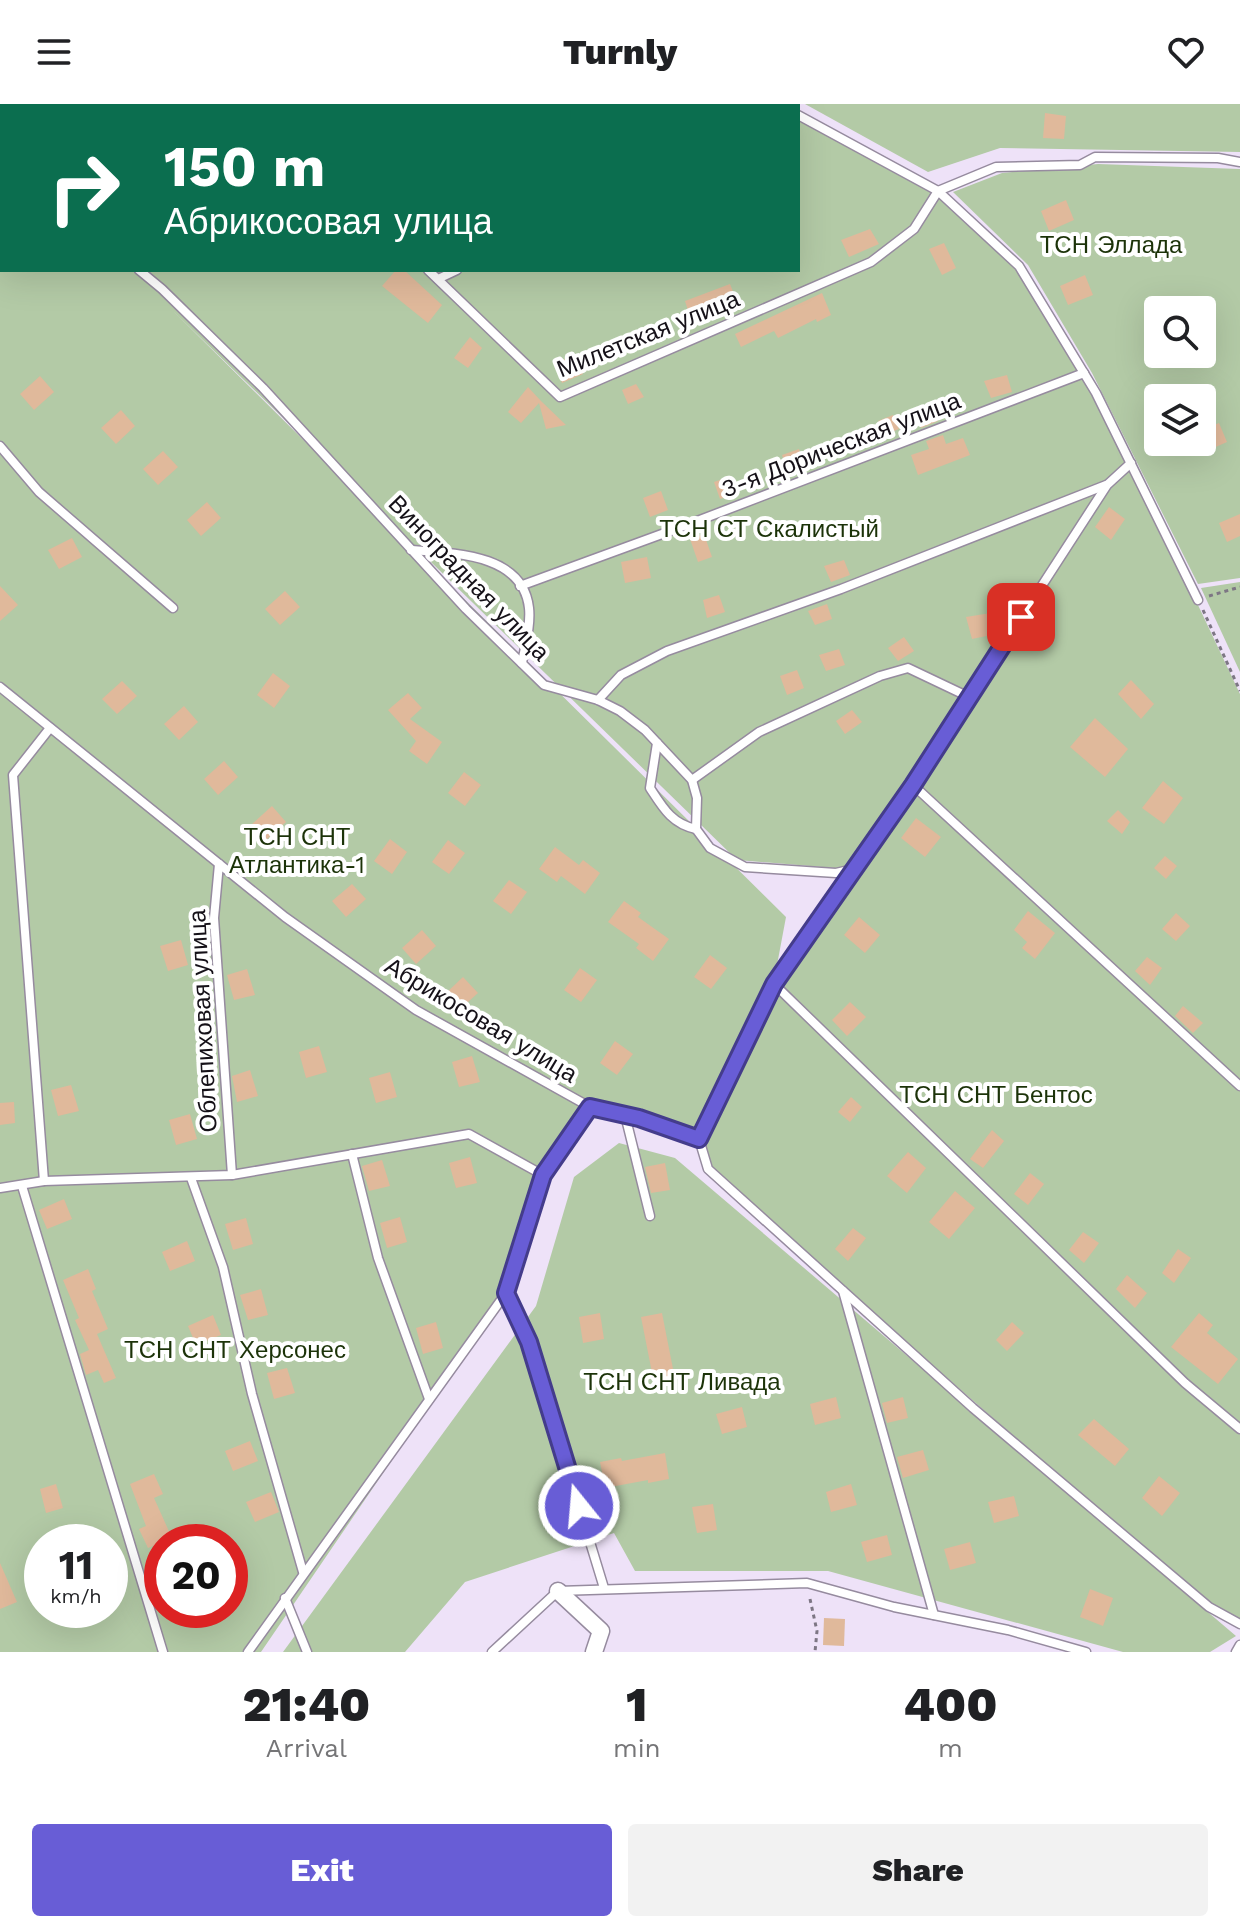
<!DOCTYPE html>
<meta charset="utf-8">
<style>
:root{--surface:#fff;--page:#f2f2f2;--text:#202124;--muted:#757577;--accent:#685dd6}
body{margin:0;font-family:"Work Sans",sans-serif;background:var(--page);color:var(--text);height:100vh;display:flex;flex-direction:column;font-size:30px;white-space:nowrap}
*{box-sizing:border-box;margin:0}
p{font-size:26px;color:var(--muted)}
.icon{flex:none;width:44px;height:44px;fill:none;stroke:currentColor;stroke-width:2;stroke-linecap:round;stroke-linejoin:round}
.map{position:relative;height:1548px;overflow:hidden}
.sheet{display:flex;flex-direction:column;background:var(--surface);flex:1}
.sheet>*{flex:none}
.hud{position:absolute;left:0px;top:0px;width:800px;height:168px;box-shadow:0 8px 32px #0002;background:#0b6e4f;color:#fff;overflow:hidden}
.fabs{position:absolute;left:1144px;top:192px;display:grid;gap:16px}
.fabs a{display:grid;place-items:center;width:72px;height:72px;border-radius:8px;background:var(--surface);box-shadow:0 8px 32px #0002;font-size:40px}
.speed{position:absolute;left:24px;top:1420px;display:flex;gap:16px;font-size:40px;font-weight:700;text-align:center}
.speed>*{display:grid;place-content:center;width:104px;height:104px;border-radius:50%;background:var(--surface);box-shadow:0 8px 32px #0002;line-height:1}
.speed small{font-size:20px;font-weight:400}
.speed .limit{border:12px solid #d22;background:#fff;color:#111}
.pin{position:absolute;display:grid;place-items:center;width:68px;height:68px;color:#fff;margin:-34px;border-radius:16px;box-shadow:0 4px 12px #0006}
.me{position:absolute;width:88px;margin:-44px;rotate:343deg;stroke-linejoin:round;filter:drop-shadow(0 0 6px #0008)}
.turn{display:flex;align-items:center;gap:28px;height:168px;padding:0 32px;font-size:36px}
.turn .icon{width:104px;height:104px;stroke-width:2.5}
.turn b{display:block;font-size:56px;line-height:68px}
.eta{display:flex;justify-content:space-evenly;align-items:center;height:136px;text-align:center}
.eta b{font-size:48px;font-weight:800;line-height:56px}
.primary-button{display:flex;gap:16px;margin-top:auto;padding:16px 32px}
.primary-button a{flex:1;height:92px;border-radius:8px;background:var(--accent);color:#fff;font-size:32px;font-weight:800;line-height:92px;text-align:center}
.primary-button a+a{background:var(--page);color:var(--text)}
header{display:flex;justify-content:space-between;align-items:center;height:104px;padding:0 32px;background:var(--surface);font-size:36px;font-weight:800}
.map>svg:first-child{display:block}
.green{fill:#b3caa6;fill-rule:evenodd}
.building{fill:#e0b99b}
.lines{fill:none;stroke-linecap:round;stroke-linejoin:round}
.lane-casing{stroke:#968b9f;stroke-width:11}
.street-casing{stroke:#968b9f;stroke-width:19}
.path{stroke:#7d7684;stroke-width:3;stroke-dasharray:4 4;stroke-linecap:butt}
.lane{stroke:#fff;stroke-width:8}
.street{stroke:#fff;stroke-width:16}
.route-casing{stroke:#443c8b;stroke-width:20}
.route{stroke:#685dd6;stroke-width:14}
.labels{text-anchor:middle;dominant-baseline:central;stroke-width:8;stroke-linejoin:round;paint-order:stroke}
.park-label{font-size:24px;fill:#1c3309;stroke:#fff}
.street-label{font-size:24px;fill:#151118;stroke:#fff}
</style>
<header><svg class="icon" aria-label="menu" viewBox="0 0 24 24"><path d="M4 6h16M4 12h16M4 18h16"/></svg>Turnly<svg class="icon" aria-label="heart" viewBox="0 0 24 24"><path d="M12 20l-8-8c-3-5 5-10 8-4 3-6 11-1 8 4z"/></svg></header>
<div class="map">
<svg width="1240" height="1548" viewBox="0 0 1240 1548">
<rect width="100%" height="100%" fill="#eee2f8"/>
<g class="green">
<path d="M0,0L786,2H2V166H798V9L938,87L1019,162L1131,359L1240,590V1520L1209,1503L708,1065L699,1035L590,1004L543,1071L506,1189L261,1548H0ZM170,204L737,756L847,765L969,593L774,877L786,813ZM42,1438H110V1506H42ZM162,1438H230V1506H162Z"/>
<path d="M805,0H1240V48L1000,44L928,68Z"/>
<path d="M1098,60L1240,65V474L1198,480L1092,269L1028,161L953,88L1002,69ZM1158,206H1202V250H1158ZM1158,294H1202V338H1158Z"/>
<path d="M1240,478V568L1201,484Z"/>
<path d="M619,1039L675,1054L1236,1532L1210,1548H1123L828,1467H635L614,1429L465,1478L405,1548H283L536,1202L574,1073Z"/>
</g>
<g class="building">
<path d="M1045,9L1066,12L1064,35L1043,34Z"/>
<path d="M1066,96L1074,116L1049,127L1041,107Z"/>
<path d="M870,125L879,140L849,153L841,136Z"/>
<path d="M944,139L956,164L942,171L929,145Z"/>
<path d="M396,166H404L442,201L428,219L382,182Z"/>
<path d="M1085,171L1093,191L1068,201L1060,182Z"/>
<path d="M730,180L736,195L706,205L707,209L691,216L685,197Z"/>
<path d="M822,189L831,211L817,218L816,215L778,234L774,227L741,243L735,230Z"/>
<path d="M470,233L482,244L468,264L454,254Z"/>
<path d="M574,252L583,270L562,279L554,259Z"/>
<path d="M1007,271L1012,288L991,294L984,277Z"/>
<path d="M40,272L54,288L34,306L20,290Z"/>
<path d="M636,280L644,293L628,300L622,286Z"/>
<path d="M528,283L541,297L566,321L546,325L539,299L521,319L508,308Z"/>
<path d="M933,302L938,317L921,324L915,307Z"/>
<path d="M121,306L135,322L116,340L101,324Z"/>
<path d="M893,311L899,325L884,331L878,317Z"/>
<path d="M1219,319L1227,338L1202,349V326Z"/>
<path d="M943,331L946,340L963,334L970,351L918,371L911,351L929,345L926,337Z"/>
<path d="M799,345L805,363L788,369L782,351Z"/>
<path d="M163,347L178,363L158,381L143,365Z"/>
<path d="M731,372L736,389L720,395L714,378Z"/>
<path d="M661,387L668,406L650,413L643,394Z"/>
<path d="M207,398L221,414L201,432L187,416Z"/>
<path d="M1109,403L1125,415L1111,436L1095,423Z"/>
<path d="M1240,410V432L1227,438L1219,419Z"/>
<path d="M704,430L712,453L698,458L690,435Z"/>
<path d="M72,434L82,453L59,465L48,446Z"/>
<path d="M647,453L651,474L625,479L621,458Z"/>
<path d="M844,456L850,471L831,478L824,462Z"/>
<path d="M0,482L18,501L0,517Z"/>
<path d="M285,487L300,503L280,521L265,505Z"/>
<path d="M719,491L725,508L707,514L703,496Z"/>
<path d="M827,500L832,515L815,521L808,507Z"/>
<path d="M997,508L1001,529L972,535L966,513Z"/>
<path d="M904,533L914,547L898,557L888,544Z"/>
<path d="M839,545L845,561L826,567L819,551Z"/>
<path d="M797,566L804,584L787,591L780,572Z"/>
<path d="M273,569L290,582L274,604L257,591Z"/>
<path d="M1131,576L1154,600L1141,615L1118,590Z"/>
<path d="M122,577L137,592L117,610L102,595Z"/>
<path d="M408,589L422,604L410,615L442,638L427,660L409,647L416,637L388,606Z"/>
<path d="M184,602L198,618L179,636L164,620Z"/>
<path d="M852,606L862,618L845,630L836,617Z"/>
<path d="M1095,614L1128,645L1105,673L1070,643Z"/>
<path d="M224,657L238,673L218,691L204,675Z"/>
<path d="M464,668L481,681L465,702L448,689Z"/>
<path d="M1163,677L1183,694L1164,720L1142,704Z"/>
<path d="M272,702L286,718L266,736L252,720Z"/>
<path d="M1118,706L1130,718L1122,730L1107,717Z"/>
<path d="M916,714L941,733L925,753L901,734Z"/>
<path d="M390,735L407,748L392,770L374,757Z"/>
<path d="M448,736L465,749L449,770L432,758Z"/>
<path d="M555,743L579,761L583,756L600,769L585,790L561,772L557,778L539,765Z"/>
<path d="M1165,752L1177,762L1166,775L1154,764Z"/>
<path d="M509,776L527,788L511,810L493,797Z"/>
<path d="M352,780L366,795L346,813L332,797Z"/>
<path d="M624,797L641,809L638,813L669,835L653,857L636,844L639,840L608,818Z"/>
<path d="M1028,807L1055,829L1035,855L1022,844L1027,838L1014,826Z"/>
<path d="M1176,809L1190,822L1176,837L1162,825Z"/>
<path d="M859,813L880,831L865,849L844,831Z"/>
<path d="M422,826L436,842L416,860L402,844Z"/>
<path d="M181,836L188,861L168,867L160,842Z"/>
<path d="M710,851L727,864L711,885L694,873Z"/>
<path d="M1147,853L1162,864L1150,881L1135,867Z"/>
<path d="M580,864L597,876L581,898L564,886Z"/>
<path d="M247,865L255,891L234,896L227,871Z"/>
<path d="M463,873L478,889L458,907L444,891Z"/>
<path d="M850,898L866,913L847,932L832,916Z"/>
<path d="M1183,902L1203,919L1193,929L1175,912Z"/>
<path d="M615,937L633,950L617,971L600,959Z"/>
<path d="M319,942L327,968L306,974L299,948Z"/>
<path d="M472,952L480,978L459,983L452,958Z"/>
<path d="M250,966L258,992L237,998L232,972Z"/>
<path d="M390,968L397,993L376,999L369,974Z"/>
<path d="M71,981L79,1007L58,1012L51,986Z"/>
<path d="M851,993L862,1003L850,1018L838,1008Z"/>
<path d="M14,998L15,1019L0,1021V999Z"/>
<path d="M190,1010L197,1035L176,1041L169,1016Z"/>
<path d="M992,1026L1004,1037L983,1064L970,1055Z"/>
<path d="M908,1048L926,1064L907,1089L887,1072Z"/>
<path d="M470,1053L477,1079L456,1084L449,1059Z"/>
<path d="M382,1056L390,1082L369,1087L362,1062Z"/>
<path d="M665,1059L670,1086L651,1089L645,1063Z"/>
<path d="M1030,1069L1044,1080L1028,1101L1014,1090Z"/>
<path d="M955,1087L975,1104L949,1135L929,1118Z"/>
<path d="M64,1095L72,1115L47,1125L39,1106Z"/>
<path d="M400,1113L407,1138L387,1144L380,1119Z"/>
<path d="M246,1114L253,1140L233,1146L225,1120Z"/>
<path d="M853,1124L866,1134L848,1157L835,1145Z"/>
<path d="M1083,1128L1099,1139L1084,1159L1069,1146Z"/>
<path d="M187,1137L195,1157L170,1167L162,1148Z"/>
<path d="M1178,1145L1191,1154L1174,1179L1162,1169Z"/>
<path d="M88,1165L96,1185L92,1187L108,1225L97,1230L116,1274L104,1279L98,1266L86,1271L80,1250L89,1246L75,1216L79,1214L63,1176Z"/>
<path d="M1127,1171L1147,1189L1135,1204L1116,1185Z"/>
<path d="M261,1185L268,1211L248,1216L240,1191Z"/>
<path d="M600,1209L604,1235L583,1239L579,1213Z"/>
<path d="M662,1209L675,1275L654,1279L641,1213Z"/>
<path d="M1199,1209L1213,1221L1207,1229L1238,1255L1218,1280L1171,1243Z"/>
<path d="M213,1211L221,1231L196,1241L188,1222Z"/>
<path d="M436,1218L443,1244L423,1250L416,1224Z"/>
<path d="M1012,1218L1024,1229L1007,1247L996,1236Z"/>
<path d="M287,1264L295,1289L274,1295L267,1269Z"/>
<path d="M836,1293L841,1314L815,1321L810,1300Z"/>
<path d="M903,1293L908,1314L887,1319L882,1299Z"/>
<path d="M742,1303L747,1323L722,1330L716,1310Z"/>
<path d="M1094,1315L1129,1345L1115,1362L1078,1331Z"/>
<path d="M250,1337L258,1357L233,1367L225,1347Z"/>
<path d="M923,1346L929,1366L903,1374L897,1353Z"/>
<path d="M665,1349L669,1375L648,1379V1376L605,1384L600,1358L621,1354L622,1357Z"/>
<path d="M154,1370L163,1390L154,1394L172,1434L148,1444L139,1425L146,1422L130,1380Z"/>
<path d="M1159,1372L1180,1389L1162,1412L1142,1394Z"/>
<path d="M56,1380L63,1404L46,1409L40,1385Z"/>
<path d="M851,1380L857,1401L831,1408L826,1388Z"/>
<path d="M271,1388L279,1408L255,1418L246,1398Z"/>
<path d="M1014,1392L1019,1412L994,1419L988,1398Z"/>
<path d="M713,1400L717,1426L697,1429L692,1403Z"/>
<path d="M887,1431L892,1451L867,1458L861,1438Z"/>
<path d="M970,1438L976,1459L950,1466L944,1445Z"/>
<path d="M0,1459L17,1498L0,1505Z"/>
<path d="M1090,1485L1113,1494L1103,1522L1080,1513Z"/>
<path d="M824,1514L845,1515L844,1542L823,1541Z"/>
</g>
<g class="lines">
<g class="lane-casing">
<g id="lane">
<path d="M253,0L255,2"/>
<path d="M779,0L782,2"/>
<path d="M455,2L459,0"/>
<path d="M770,2L773,0"/>
<path d="M798,11L938,87L1019,162L1096,289L1198,496"/>
<path d="M0,59L2,60"/>
<path d="M0,96L2,95"/>
<path d="M139,166L162,185L263,284L466,505L544,581L598,596L620,607L645,626L692,676L697,694L696,725L710,744L745,763L836,769L853,765L913,681L1107,381L1131,359"/>
<path d="M428,166L560,293L871,158L914,125L938,87L996,63L1080,61L1095,53L1218,54L1240,58"/>
<path d="M438,175L457,166"/>
<path d="M0,342L39,388L173,504"/>
<path d="M411,446C452,449 523,449 529,504C531,521 525,542 522,559"/>
<path d="M520,482L692,419L1084,269"/>
<path d="M0,583L285,813L416,906L590,1003L639,1014L699,1035"/>
<path d="M598,596L621,571L667,547L841,485L1106,381"/>
<path d="M657,639L650,684C663,704 672,720 696,725"/>
<path d="M692,676L759,628L880,572L908,564L969,593"/>
<path d="M913,681L1240,982"/>
<path d="M219,760L214,814L232,1071"/>
<path d="M852,766L774,880L699,1035L708,1065L973,1304L1209,1503L1240,1520"/>
<path d="M774,880L1185,1279L1240,1325"/>
<path d="M625,1011L650,1112"/>
<path d="M352,1050L378,1154L429,1295"/>
<path d="M191,1074L223,1163L252,1290L303,1468"/>
<path d="M44,1077L13,671L50,624"/>
<path d="M22,1082L163,1548"/>
<path d="M0,1084L44,1077L232,1071L469,1030L543,1071L590,1003"/>
<path d="M843,1187L934,1511"/>
<path d="M506,1189L529,1238L604,1484"/>
<path d="M285,1494L307,1548"/>
<path d="M248,1548L506,1189L543,1071"/>
<path d="M492,1548L558,1487L807,1479L894,1503L1008,1526L1086,1548"/>
<path d="M1236,1548L1240,1541"/>
</g>
</g>
<g class="street-casing">
<path id="street" d="M558,1487L601,1527L594,1548"/>
</g>
<g class="path">
<path d="M1209,492L1240,483"/>
<path d="M1203,506L1240,587"/>
<path d="M810,1495L817,1527L815,1548"/>
</g>
<use href="#lane" class="lane"/>
<use href="#street" class="street"/>
</g>
<g class="lines">
<g class="route-casing">
<path id="route" d="M579,1402L529,1238L506,1189L543,1071L590,1003L639,1014L699,1035L774,880L913,681L1021,513"/>
</g>
<use href="#route" class="route"/>
</g>
<g class="labels">
<g class="park-label">
<text x="1111" y="141">ТСН Эллада</text>
<text x="769" y="425">ТСН СТ Скалистый</text>
<text x="297" y="733">ТСН СНТ<tspan x="297" dy="28">Атлантика-1</tspan></text>
<text x="996" y="991">ТСН СНТ Бентос</text>
<text x="235" y="1246">ТСН СНТ Херсонес</text>
<text x="682" y="1278">ТСН СНТ Ливада</text>
</g>
<g class="street-label">
<text transform="translate(648 230) rotate(-22)">Милетская улица</text>
<text transform="translate(841 341) rotate(-21)">3-я Дорическая улица</text>
<text transform="translate(469 474) rotate(46)">Виноградная улица</text>
<text transform="translate(481 916) rotate(31)">Абрикосовая улица</text>
<text transform="translate(203 917) rotate(-93)">Облепиховая улица</text>
</g>
</g>
</svg>
<div class="fabs">
<a><svg class="icon" aria-label="search" viewBox="0 0 24 24"><circle cx="10" cy="10" r="6"/><path d="M15 15l6 6"/></svg></a>
<a><svg class="icon" aria-label="layers" viewBox="0 0 24 24"><path d="M12 4l9 5-9 5-9-5zM3 14l9 5 9-5"/></svg></a>
</div>
<div class="speed"><div>11<small>km/h</small></div><div class="limit">20</div></div>
<div class="pin" style="left:1021px;top:513px;background:#d93025"><svg class="icon" aria-label="arrive" viewBox="0 0 24 24"><path d="M6 21V4h12l-3 4 3 4H6"/></svg></div>
<svg class="me" style="left:579px;top:1402px" viewBox="-20 -20 40 40"><circle r="17" fill="#685dd6" stroke="#fff" stroke-width="3"/><path d="M0-11L8 9 0 5-8 9z" fill="#fff"/></svg>
<div class="hud">
<div class="turn"><svg class="icon" aria-label="right" viewBox="0 0 24 24"><path d="M7 20v-9h11M14 6l5 5-5 5"/></svg><div><b>150 m</b>Абрикосовая улица</div></div>
</div>
</div>
<section class="sheet">
<div class="eta">
<div><b>21:40</b><p>Arrival</p></div>
<div><b>1</b><p>min</p></div>
<div><b>400</b><p>m</p></div>
</div>
<div class="primary-button"><a>Exit</a><a>Share</a></div>
</section>
